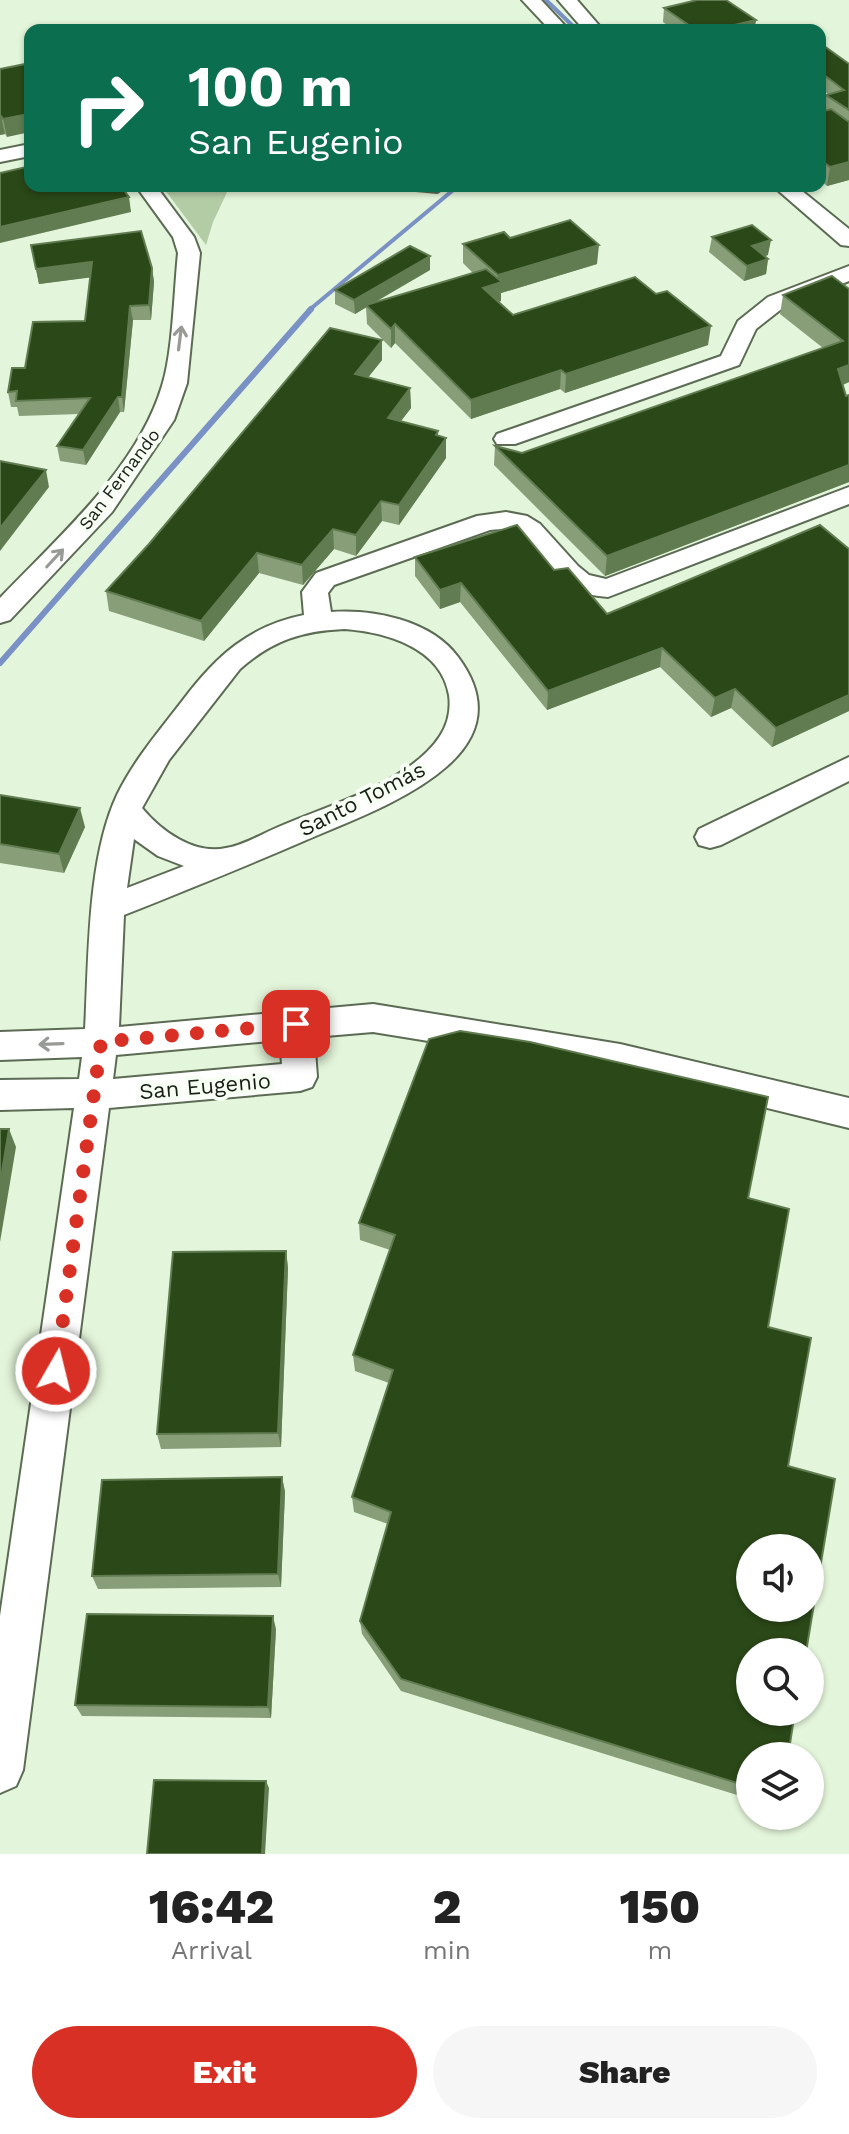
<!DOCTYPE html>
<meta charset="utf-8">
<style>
:root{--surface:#fff;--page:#f6f6f6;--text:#222;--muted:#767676;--accent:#d93025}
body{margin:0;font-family:"Work Sans",sans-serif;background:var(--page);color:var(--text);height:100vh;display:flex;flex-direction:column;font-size:30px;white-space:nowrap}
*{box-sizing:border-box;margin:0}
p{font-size:26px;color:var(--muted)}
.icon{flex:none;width:44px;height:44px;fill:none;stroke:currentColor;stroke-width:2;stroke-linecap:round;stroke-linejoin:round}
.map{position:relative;height:1854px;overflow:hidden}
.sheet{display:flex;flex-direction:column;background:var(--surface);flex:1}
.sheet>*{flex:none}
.banner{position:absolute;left:24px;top:24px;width:802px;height:168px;border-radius:16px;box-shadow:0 2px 6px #0004;background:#0b6e4f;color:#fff;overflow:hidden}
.controls{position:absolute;left:736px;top:1534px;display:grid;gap:16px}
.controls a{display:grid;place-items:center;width:88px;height:88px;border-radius:50%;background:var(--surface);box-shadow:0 2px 6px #0004;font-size:40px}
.pin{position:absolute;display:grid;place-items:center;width:68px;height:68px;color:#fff;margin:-34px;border-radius:16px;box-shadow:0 4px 12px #0006}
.me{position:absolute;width:88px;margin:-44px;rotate:8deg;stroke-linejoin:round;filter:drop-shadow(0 0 6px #0008)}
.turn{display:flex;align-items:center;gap:28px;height:168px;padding:0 32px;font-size:36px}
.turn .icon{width:104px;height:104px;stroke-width:2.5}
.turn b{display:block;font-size:56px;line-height:68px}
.eta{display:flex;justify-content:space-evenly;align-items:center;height:136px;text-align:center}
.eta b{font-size:48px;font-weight:800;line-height:56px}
.cta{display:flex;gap:16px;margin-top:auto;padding:16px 32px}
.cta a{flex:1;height:92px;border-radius:48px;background:var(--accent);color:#fff;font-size:32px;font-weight:800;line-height:92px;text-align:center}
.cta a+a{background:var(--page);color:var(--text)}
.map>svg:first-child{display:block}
.green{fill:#b4cca6}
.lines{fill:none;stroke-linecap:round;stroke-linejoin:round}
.stream-far1{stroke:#7a91c5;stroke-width:4}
.stream{stroke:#7a91c5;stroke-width:6}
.minor-casing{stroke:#5c6b54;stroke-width:4}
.minor{fill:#fff;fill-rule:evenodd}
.wall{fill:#879e79}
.shaded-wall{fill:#627c52}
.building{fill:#2b4818;stroke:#627c52;stroke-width:2;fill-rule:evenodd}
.oneway{stroke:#989a96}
.route{stroke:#d93025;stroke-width:14;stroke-dasharray:0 25.2}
.labels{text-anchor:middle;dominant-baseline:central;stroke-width:8;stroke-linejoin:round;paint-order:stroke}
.far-street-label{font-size:18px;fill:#191f16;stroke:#f7fef4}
.street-label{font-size:22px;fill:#191f16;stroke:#f7fef4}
</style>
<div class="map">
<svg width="849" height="1854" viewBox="0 0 849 1854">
<rect width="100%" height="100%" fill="#e3f5da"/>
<path class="green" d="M162,186H230L213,222L206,245Z"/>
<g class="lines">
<g class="stream-far1">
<path d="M546,0L577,30"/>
<path d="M308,311L458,186"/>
</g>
<path class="stream" d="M0,663L311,309"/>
<g class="minor-casing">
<g id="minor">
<path d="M522,0H541L569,30H550Z"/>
<path d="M558,0H577L603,30H584Z"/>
<path d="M30,144V156L0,162V150Z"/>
<path d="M136,186H156L194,237L200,253L187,383L174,420L112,512L10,620L0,623V598C58,537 137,469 162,386C173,352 174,291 178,253L173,237Z"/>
<path d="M413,186H447L437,192L416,190Z"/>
<path d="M773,186H796L849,229V246L841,245Z"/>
<path d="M849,266V281L784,307L756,329L739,365L515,444H497L494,439L497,434L721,356L738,321L768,297Z"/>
<path d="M849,487V504L608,597C595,596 583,594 572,588C538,569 537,523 490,530L334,585L328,593L331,612C373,609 431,620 458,657C534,759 372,811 304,841C244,867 184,891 124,915L119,1027L373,1004L620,1044L849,1098V1128L620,1072L373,1032L314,1037L317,1077L312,1087L300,1091L109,1108L23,1770L16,1786L0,1793V1616L74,1108L0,1110V1080L79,1079L82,1057L0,1060V1032L85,1029C89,958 87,859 117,795C134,760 160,730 183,700C216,656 249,626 304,615L302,592L316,573L477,516L506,512L527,516L540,524L578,566L589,575L606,579ZM344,629C385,632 441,647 449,695C451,709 448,724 440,736C410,782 332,804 283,825C265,832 245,845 226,848C194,855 161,831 142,808L169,760L240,669C273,640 302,631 344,629ZM134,839L158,856L184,866L127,888ZM280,1040L282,1064L113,1079L116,1055Z"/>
<path d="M849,757V781L721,845L710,848L699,845L695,837L699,829Z"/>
</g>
</g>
<use href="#minor" class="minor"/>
</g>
<g class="wall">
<path d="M664,8L756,20L754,30H674L663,22Z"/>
<path d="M820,43L849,64V180L827,186L820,180V112L825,110L823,109L826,95L828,94L820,88Z"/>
<path d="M0,69L7,137L5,134L0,135Z"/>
<path d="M712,237L768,255L765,256L768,259L766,274L744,281L709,252Z"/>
<path d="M510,238L597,264L501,293V301L498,302L513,315L708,345L565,393L560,389L471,419L395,343L391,348L367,324L366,307L355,314L335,304V290L430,270L372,303L473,273L463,263V244Z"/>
<path d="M31,245L152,268L154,282L151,320H133L124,412H120L86,465L60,461L57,446L79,414L19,416L17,407H11L8,392L25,368L85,321L90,277L39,284Z"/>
<path d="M849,289V382L843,385L846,396L849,395V482L605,576L494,465L495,446L522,453L823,348L780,314L783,295Z"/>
<path d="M382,340V360L368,377L410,388L411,408L400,422L438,436L446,458L399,525L382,521L356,556L334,549L303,585L259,573L204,641L109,611L106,591Z"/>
<path d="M849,549V711L772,747L731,708L711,717L660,667L547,710L460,602L440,609L415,576V557L554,570L607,614Z"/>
<path d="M0,795L85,827L64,873L0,863Z"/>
<path d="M748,1198L768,1327L788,1466L750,1756V1799L401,1691L362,1634L360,1621L388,1524L354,1512L352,1497L389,1383L355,1371L353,1355L390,1250L360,1240L359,1223Z"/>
<path d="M286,1251L288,1268L281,1447L161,1449L157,1434Z"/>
<path d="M282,1477L285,1492L281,1587L98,1589L92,1576Z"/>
<path d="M276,1629L271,1718L82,1716L75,1705Z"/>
</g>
<g class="shaded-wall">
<path d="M756,20L754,30H713Z"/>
<path d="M30,108V132L7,137L3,119Z"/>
<path d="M0,116H1L5,134L0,135Z"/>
<path d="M849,162V180L827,186L830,167Z"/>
<path d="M129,197L131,212L0,243V227Z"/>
<path d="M771,240L768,255L749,261L752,246Z"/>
<path d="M599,245L597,264L501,293V301L482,307L483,288L497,283L498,275Z"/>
<path d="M430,256V270L355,314L354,300Z"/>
<path d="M768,259L766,274L744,281L747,266Z"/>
<path d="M92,262L94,277L39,284L36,269Z"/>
<path d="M152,268L154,282L151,320L149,305Z"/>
<path d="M130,306L133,320L124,412L122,397Z"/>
<path d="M395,324V343L391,348V329Z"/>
<path d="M711,326L708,345L565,393L566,374Z"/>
<path d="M382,340V360L355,394V374Z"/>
<path d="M849,365V382L834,388L838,369Z"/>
<path d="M561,370L560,389L471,419V400Z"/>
<path d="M410,388L411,408L388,438V418Z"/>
<path d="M118,397L120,412L86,465L83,450Z"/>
<path d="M438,431V449L446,438V458L399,525V505Z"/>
<path d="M849,465V482L605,576L607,556Z"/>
<path d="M46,470L49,487L0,551V528Z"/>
<path d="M381,501L382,521L356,556V535Z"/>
<path d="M333,529L334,549L303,585L302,565Z"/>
<path d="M257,553L259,573L204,641L201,621Z"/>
<path d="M461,583L460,602L440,609V590Z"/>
<path d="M662,648L660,667L547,710L548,691Z"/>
<path d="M735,689L731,708L711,717L715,698Z"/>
<path d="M849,695V711L772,747L776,728Z"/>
<path d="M80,808L85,827L64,873L59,854Z"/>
<path d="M9,1129L16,1147L0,1242V1184Z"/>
<path d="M286,1251L288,1268L281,1447L278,1433Z"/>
<path d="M282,1477L285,1492L281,1587L278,1574Z"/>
<path d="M273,1616L276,1629L271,1718L268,1707Z"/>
<path d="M266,1781L269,1788L265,1854H262Z"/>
</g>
<g class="building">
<path d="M697,0H726L756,20L713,30H696L664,8Z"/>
<path d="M820,43L849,64V110L826,95L844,90L820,72Z"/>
<path d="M30,63V108L26,109L29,114L3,119L1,116H0V69Z"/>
<path d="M831,109L849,122V162L830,167L820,159V112Z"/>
<path d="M26,167L30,172V186H121L129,197L0,227V173Z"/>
<path d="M570,220L599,245L498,275L463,244L504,232L510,238Z"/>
<path d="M752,225L771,240L752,246L768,259L747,266L712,237Z"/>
<path d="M141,231L152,268L149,305L130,306L122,397H118L83,450L57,446L90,398L16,401L17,391L8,392L12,368H25L33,322L85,321L92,262L36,269L31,245Z"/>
<path d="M410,246L430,256L354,300L335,290Z"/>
<path d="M486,269L502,282L483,288L513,315L635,277L656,294L667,291L711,326L566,374L561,370L471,400L395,324L391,329L366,305Z"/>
<path d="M832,276L849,289V365L838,369L846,396L849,395V465L607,556L495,446L522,453L843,341L783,295Z"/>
<path d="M330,328L382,340L355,374L410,388L388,418L438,431L436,435L446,438L399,505L381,501L356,535L333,529L302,565L257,553L201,621L106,591L149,544Z"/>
<path d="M0,461L46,470L0,528Z"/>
<path d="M517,525L554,570L568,568L607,614L820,525L849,549V695L776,728L735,689L715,698L662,648L548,691L461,583L440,590L415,557Z"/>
<path d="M0,795L80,808L59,854L0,844Z"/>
<path d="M460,1031L530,1042L768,1097L748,1198L789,1209L768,1327L811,1338L788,1466L835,1479L806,1652H750V1712H795L788,1756H750V1787L401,1679L360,1621L391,1512L352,1497L393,1370L353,1355L395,1235L359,1223L429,1039ZM750,1548H810V1608H750Z"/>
<path d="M0,1129H9L0,1184Z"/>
<path d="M286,1251L278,1433L157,1434L173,1252Z"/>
<path d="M282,1477L278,1574L92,1576L102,1480Z"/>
<path d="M87,1614L273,1616L268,1707L75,1705Z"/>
<path d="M154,1780L266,1781L262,1854H147Z"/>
</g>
<defs><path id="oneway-shaft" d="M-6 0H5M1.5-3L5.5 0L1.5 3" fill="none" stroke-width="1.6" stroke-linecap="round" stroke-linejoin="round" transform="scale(2)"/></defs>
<g class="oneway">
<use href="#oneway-shaft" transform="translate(180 338) rotate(-83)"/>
<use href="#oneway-shaft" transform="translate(55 558) rotate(-47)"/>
<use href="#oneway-shaft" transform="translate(51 1044) rotate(178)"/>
</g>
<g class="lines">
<path class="route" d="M56,1371L101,1042L296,1024"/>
</g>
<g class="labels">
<g class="far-street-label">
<text transform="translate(119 479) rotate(-53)">San Fernando</text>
</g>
<g class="street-label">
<text transform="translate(362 799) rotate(-27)">Santo Tomás</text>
<text transform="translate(205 1086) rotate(-5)">San Eugenio</text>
</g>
</g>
</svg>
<div class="controls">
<a><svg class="icon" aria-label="sound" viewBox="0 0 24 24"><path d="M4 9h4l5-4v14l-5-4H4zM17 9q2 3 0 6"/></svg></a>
<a><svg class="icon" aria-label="search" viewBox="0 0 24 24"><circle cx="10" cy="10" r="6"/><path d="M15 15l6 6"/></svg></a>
<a><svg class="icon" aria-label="layers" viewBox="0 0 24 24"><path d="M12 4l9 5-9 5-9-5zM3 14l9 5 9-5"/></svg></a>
</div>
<div class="pin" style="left:296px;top:1024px;background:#d93025"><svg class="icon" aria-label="arrive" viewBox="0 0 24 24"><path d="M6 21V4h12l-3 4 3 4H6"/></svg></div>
<svg class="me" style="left:56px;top:1371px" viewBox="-20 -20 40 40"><circle r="17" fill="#d93025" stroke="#fff" stroke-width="3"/><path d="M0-11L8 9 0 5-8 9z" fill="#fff"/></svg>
<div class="banner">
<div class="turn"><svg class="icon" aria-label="right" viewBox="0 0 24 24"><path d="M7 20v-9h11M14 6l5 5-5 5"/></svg><div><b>100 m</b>San Eugenio</div></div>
</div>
</div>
<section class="sheet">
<div class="eta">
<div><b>16:42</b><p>Arrival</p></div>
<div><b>2</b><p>min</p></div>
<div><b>150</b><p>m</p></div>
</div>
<div class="cta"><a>Exit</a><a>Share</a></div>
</section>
